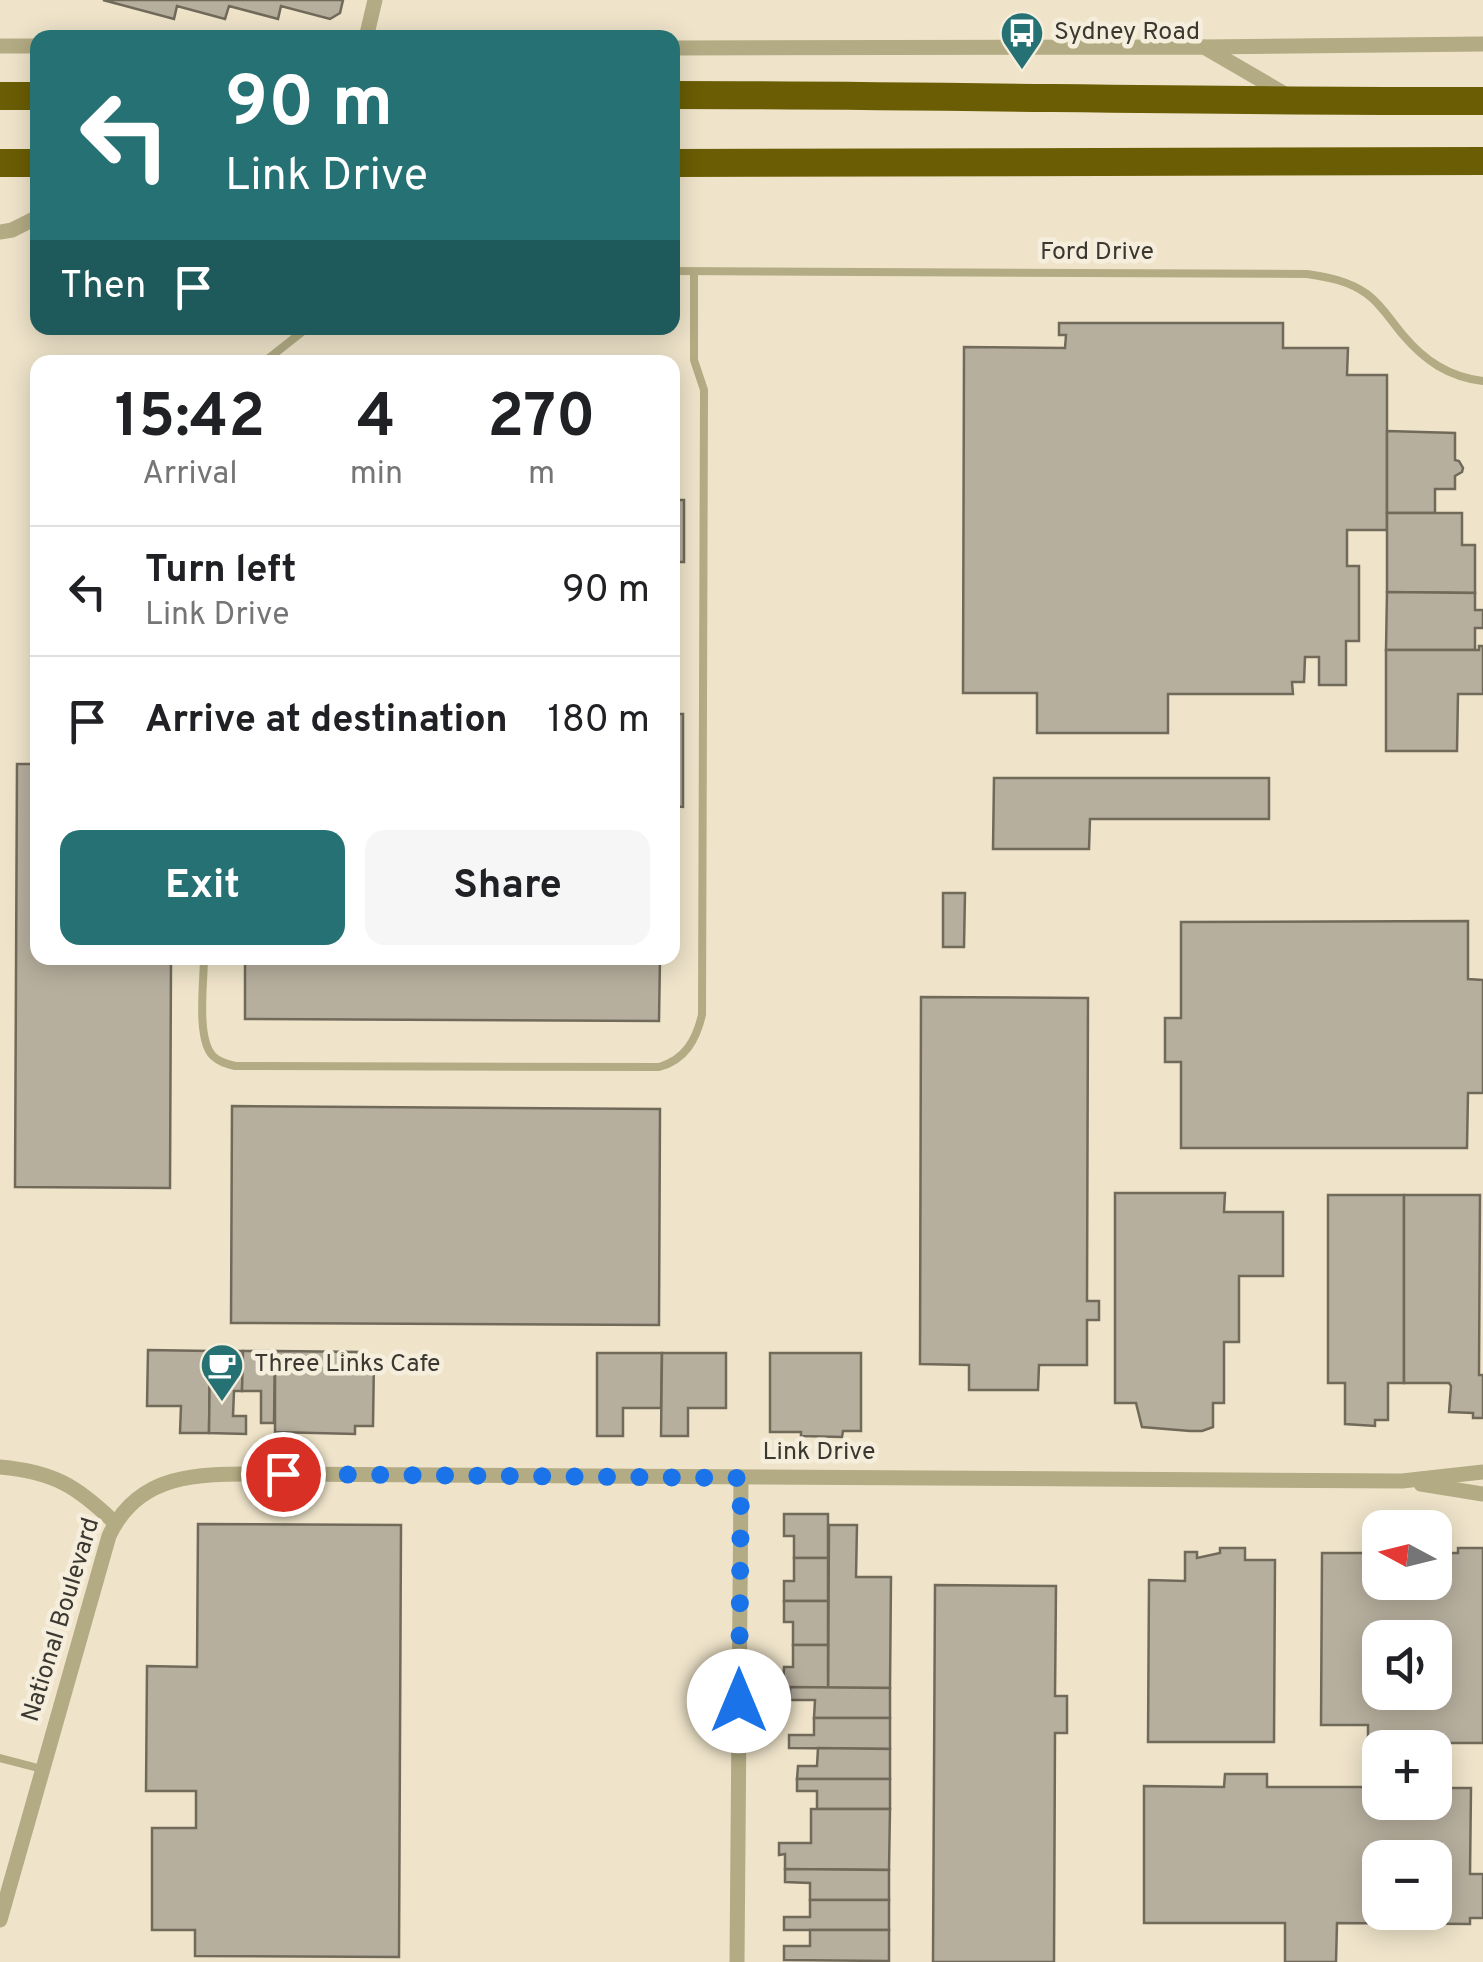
<!DOCTYPE html>
<meta charset="utf-8">
<style>
:root{--surface:#fff;--page:#f6f6f6;--text:#202124;--muted:#757577;--line:#e0e0e0;--accent:#267173}
body{margin:0;font-family:Overpass,sans-serif;background:var(--page);color:var(--text);height:100vh;display:flex;flex-direction:column;font-size:38px;white-space:nowrap}
*{box-sizing:border-box;margin:0}
p{font-size:32px;color:var(--muted)}
.icon{flex:none;width:55px;height:55px;fill:none;stroke:currentColor;stroke-width:2;stroke-linecap:round;stroke-linejoin:round}
.map{position:relative;flex:1;overflow:hidden}
.side{position:absolute;left:30px;top:355px;width:650px;height:610px;display:flex;flex-direction:column;background:var(--surface);border-radius:20px;box-shadow:0 5px 25px #0003}
.side>*{flex:none}
.guide{position:absolute;left:30px;top:30px;width:650px;height:305px;border-radius:20px;box-shadow:0 5px 25px #0003;background:#267173;color:#fff;overflow:hidden}
.needle{width:65px;rotate:277deg}
.fabs{position:absolute;left:1362px;top:1510px;display:grid;gap:20px}
.fabs a{display:grid;place-items:center;width:90px;height:90px;border-radius:20px;background:var(--surface);box-shadow:0 5px 25px #0003;font-size:50px}
.pin{position:absolute;display:grid;place-items:center;width:85px;height:85px;color:#fff;margin:-42px;border:5px solid #fff;border-radius:50%;box-shadow:0 2px 10px #0007}
.me{position:absolute;width:110px;margin:-55px;rotate:0deg;stroke-linejoin:round;filter:drop-shadow(0 0 8px #0008)}
.turn{display:flex;align-items:center;gap:35px;height:210px;padding:0 30px;font-size:45px}
.turn .icon{width:130px;height:130px;stroke-width:2.5}
.turn b{display:block;font-size:70px;line-height:85px}
.then{display:flex;align-items:center;height:95px;padding:0 30px;background:#0003;gap:20px;font-size:38px}
.eta{display:flex;justify-content:space-evenly;align-items:center;height:170px;text-align:center}
.eta b{font-size:60px;font-weight:700;line-height:70px}
.primary-button{display:flex;gap:20px;margin-top:auto;padding:20px 30px}
.primary-button a{flex:1;height:115px;border-radius:20px;background:var(--accent);color:#fff;font-size:40px;font-weight:700;line-height:115px;text-align:center}
.primary-button a+a{background:var(--page);color:var(--text)}
ul{padding:0;list-style:none}
li{display:flex;align-items:center;gap:30px;height:130px;padding:0 30px;border-top:2px solid var(--line)}
li div{flex:1}
li b{display:block;font-size:38px}
li em{font-style:normal}
.map>svg:first-child{display:block}
.built{fill:#efe4ca;fill-rule:evenodd}
.building{fill:#b7af9e;stroke:#716a5a;stroke-width:2.5;fill-rule:evenodd}
.lines{fill:none;stroke-linecap:round;stroke-linejoin:round}
.lane{stroke:#b2ab83;stroke-width:8}
.street{stroke:#b2ab83;stroke-width:15}
.highway{stroke:#6a5d04;stroke-width:28}
.route{stroke:#1a73e8;stroke-width:18;stroke-dasharray:0 32.4}
.labels{text-anchor:middle;dominant-baseline:central;stroke-width:9;stroke-linejoin:round;paint-order:stroke}
.poi-label{font-size:25px;fill:#3b3831;stroke:#f6eedc;text-anchor:start}
.street-label{font-size:25px;fill:#3b3831;stroke:#f6eedc}
</style>
<div class="map">
<svg width="1483" height="1962" viewBox="0 0 1483 1962">
<rect width="100%" height="100%" fill="#f6eedc"/>
<path class="built" d="M0,0H1483V1962H0ZM38,38H672V328H38ZM38,362H672V958H38ZM1380,1528H1435V1582H1380ZM1380,1638H1435V1692H1380ZM1380,1748H1435V1802H1380ZM1380,1858H1435V1912H1380Z"/>
<g class="building">
<path d="M103,0H343L340,13L330,19L281,6L278,19L229,6L225,19L177,6L174,19Z"/>
<path d="M1059,323H1283V348H1348L1347,375H1387V530H1347V566H1359V641H1346V685H1319V657H1305L1304,682H1292L1293,694H1168V733H1037V693H963L964,347L1065,348L1066,335H1059Z"/>
<path d="M1387,431L1455,433V460L1459,461L1463,468L1462,472L1455,476V489H1435V513H1387Z"/>
<rect x="672" y="500" width="12" height="62"/>
<path d="M1387,513H1462V545H1475V593L1387,592Z"/>
<path d="M1387,592L1475,593V610H1483V628H1475V650H1386Z"/>
<path d="M1479,646H1483V694H1458L1457,751H1386V650H1479Z"/>
<path d="M672,714H683V807L672,806Z"/>
<path d="M17,764H38V958H171L170,1188L15,1187Z"/>
<path d="M994,778H1269V819H1090L1089,849H993Z"/>
<path d="M943,893H965L964,947H943Z"/>
<path d="M1468,921V979L1483,980V1093H1468L1467,1148H1181V1062H1165V1018H1181V922Z"/>
<path d="M245,958H660L659,1021L245,1019Z"/>
<path d="M921,997L1088,998L1087,1301H1099V1320H1087V1365H1039L1038,1390H969V1365L920,1364Z"/>
<path d="M232,1106L660,1109L659,1325L231,1323Z"/>
<path d="M1115,1193H1225L1224,1212H1283V1276H1239V1342H1224V1403H1213V1427L1202,1431H1190L1142,1427L1136,1403H1115Z"/>
<path d="M1328,1195H1404V1383H1388V1420H1375V1426L1345,1424V1383H1328Z"/>
<path d="M1404,1195H1480L1479,1375H1483V1418H1473V1413L1449,1412L1451,1386L1449,1383H1404Z"/>
<path d="M148,1350L210,1351L209,1433H180L181,1406H147Z"/>
<path d="M210,1351H243L242,1391H234L233,1416H246V1434L209,1433Z"/>
<path d="M243,1351H275L274,1423H261V1391H242Z"/>
<path d="M275,1351L362,1352V1358H374L373,1426H355V1434L275,1432Z"/>
<path d="M597,1353H662L661,1408H623V1436H597Z"/>
<path d="M662,1353H726V1408H688V1436H661Z"/>
<path d="M770,1353H861V1431H843L842,1437L801,1436V1432H770Z"/>
<path d="M784,1514H828V1558H794V1536H784Z"/>
<path d="M198,1524L401,1525L399,1957L195,1956V1930H152V1828H196V1791H146L147,1666L197,1667Z"/>
<path d="M829,1525H857L856,1577H891L890,1688H828Z"/>
<path d="M1220,1548H1245V1560H1275L1274,1742H1148L1149,1580L1185,1581V1552H1197V1558L1220,1553Z"/>
<path d="M1458,1548H1483V1743H1368V1725H1321L1322,1553H1380V1582H1435V1553H1458ZM1380,1638H1435V1692H1380Z"/>
<path d="M794,1558H828V1601H784V1581H794Z"/>
<path d="M935,1585L1056,1586L1055,1696H1067V1733H1055L1054,1962H933Z"/>
<path d="M784,1601H828V1645H793V1622H784Z"/>
<path d="M793,1645H828V1688L783,1687L784,1667H793Z"/>
<path d="M790,1687L890,1688V1718H814L815,1700H790Z"/>
<path d="M814,1718H890V1749L789,1748V1735H814Z"/>
<path d="M818,1748L890,1749V1779H797L798,1766H817Z"/>
<path d="M1225,1774H1267V1787H1380V1802H1435V1788H1471L1470,1874H1483V1918H1470V1924L1337,1923L1336,1962H1285V1923H1144V1786L1224,1787ZM1380,1858H1435V1912H1380Z"/>
<path d="M797,1779H890V1809H817V1791H797Z"/>
<path d="M811,1809H890L889,1870L785,1869V1854L779,1855V1843H811Z"/>
<path d="M785,1869L889,1870V1900H810V1883L785,1882Z"/>
<path d="M810,1900H889V1930H784V1917H810Z"/>
<path d="M810,1930H889V1961L784,1960V1946H810Z"/>
</g>
<g class="lines">
<g class="lane">
<path d="M672,271L1307,274C1328,277 1349,281 1367,294C1382,305 1391,321 1403,335C1425,361 1449,377 1483,381"/>
<path d="M264,362L307,328"/>
<path d="M204,958C204,981 196,1039 213,1056C219,1062 227,1064 235,1066L659,1067C685,1060 696,1040 702,1015L704,390L694,360V272"/>
<path d="M0,1758L42,1769"/>
</g>
<g class="street">
<path d="M366,38L375,0"/>
<path d="M0,46H38"/>
<path d="M1204,47L1483,44"/>
<path d="M672,48L1204,47L1290,97"/>
<path d="M0,232L12,230L38,217"/>
<path d="M0,1467C54,1472 77,1486 115,1523"/>
<path d="M1421,1484L1483,1494"/>
<path d="M0,1920L109,1536C142,1464 217,1475 283,1474L1402,1481L1483,1472"/>
<path d="M737,1962L741,1478"/>
</g>
<g class="highway">
<path d="M672,95C943,95 1213,102 1483,101"/>
<path d="M0,96H38"/>
<path d="M0,163H38"/>
<path d="M672,163L1483,161"/>
</g>
</g>
<g class="lines">
<path class="route" d="M283,1474L741,1478L739,1701"/>
</g>
<defs>
<g id="bus-pin" transform="scale(2.25)"><path d="M0 17L-7.5 6A9.5 9.5 0 1 1 7.5 6Z" fill="#267173" stroke="#f6eedc"/><path d="M-5-6H5V4H4V6H2V4H-2V6H-4V4H-5ZM-3.5-4V0h7V-4ZM-3.5 1.2v1.5H-2V1.2ZM2 1.2v1.5H3.5V1.2Z" fill="#fff"/></g>
<g id="cafe-pin" transform="scale(2.25)"><path d="M0 17L-7.5 6A9.5 9.5 0 1 1 7.5 6Z" fill="#267173" stroke="#f6eedc"/><path d="M-5.5-4.5H6V0H3Q3 3.5 0 3.5H-2.5Q-5.5 3.5-5.5 0ZM3-3.2v2h1.7v-2ZM-6 4.5H4V6H-6Z" fill="#fff"/></g>
</defs>
<g fill-rule="evenodd">
<use href="#bus-pin" x="1022" y="33"/>
<use href="#cafe-pin" x="222" y="1365"/>
</g>
<g class="labels">
<g class="poi-label">
<text x="1054" y="33">Sydney Road</text>
<text x="254" y="1365">Three Links Cafe</text>
</g>
<g class="street-label">
<text x="1097" y="253">Ford Drive</text>
<text x="819" y="1453">Link Drive</text>
<text transform="translate(62 1620) rotate(-73)">National Boulevard</text>
</g>
</g>
</svg>
<div class="fabs">
<a><svg class="needle" viewBox="-14 -14 28 28"><path d="M0-13l5 13h-10z" fill="#e53935"/><path d="M0 13l5-13h-10z" fill="#757577"/></svg></a>
<a><svg class="icon" aria-label="sound" viewBox="0 0 24 24"><path d="M4 9h4l5-4v14l-5-4H4zM17 9q2 3 0 6"/></svg></a>
<a>+</a>
<a>−</a>
</div>
<div class="pin" style="left:283px;top:1474px;background:#d93025"><svg class="icon" aria-label="arrive" viewBox="0 0 24 24"><path d="M6 21V4h12l-3 4 3 4H6"/></svg></div>
<svg class="me" style="left:739px;top:1701px" viewBox="-20 -20 40 40"><circle r="19" fill="#fff"/><path d="M0-13L10 11 0 6-10 11z" fill="#1a73e8"/></svg>
<div class="guide">
<div class="turn"><svg class="icon" aria-label="left" viewBox="0 0 24 24"><path d="M17 20v-9H6M10 6l-5 5 5 5"/></svg><div><b>90 m</b>Link Drive</div></div>
<div class="then">Then<svg class="icon" aria-label="arrive" viewBox="0 0 24 24"><path d="M6 21V4h12l-3 4 3 4H6"/></svg></div>
</div>
<section class="side">
<div class="eta">
<div><b>15:42</b><p>Arrival</p></div>
<div><b>4</b><p>min</p></div>
<div><b>270</b><p>m</p></div>
</div>
<ul>
<li><svg class="icon" aria-label="left" viewBox="0 0 24 24"><path d="M17 20v-9H6M10 6l-5 5 5 5"/></svg><div><b>Turn left</b><p>Link Drive</p></div><em>90 m</em></li>
<li><svg class="icon" aria-label="arrive" viewBox="0 0 24 24"><path d="M6 21V4h12l-3 4 3 4H6"/></svg><div><b>Arrive at destination</b></div><em>180 m</em></li>
</ul>
<div class="primary-button"><a>Exit</a><a>Share</a></div>
</section>
</div>
